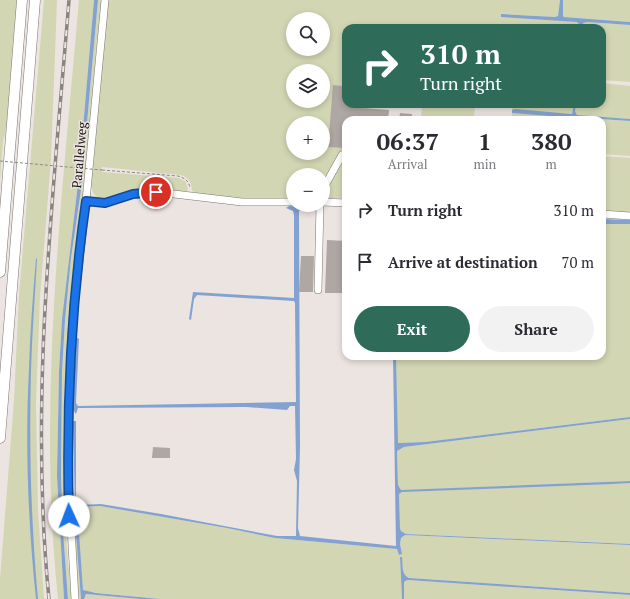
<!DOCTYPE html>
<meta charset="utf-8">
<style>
:root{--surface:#fff;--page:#f2f2f3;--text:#2b2b33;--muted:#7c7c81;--accent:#2e6c59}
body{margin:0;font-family:"PT Serif",serif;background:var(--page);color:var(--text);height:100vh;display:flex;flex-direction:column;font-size:15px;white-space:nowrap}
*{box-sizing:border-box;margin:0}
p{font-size:13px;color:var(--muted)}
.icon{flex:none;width:22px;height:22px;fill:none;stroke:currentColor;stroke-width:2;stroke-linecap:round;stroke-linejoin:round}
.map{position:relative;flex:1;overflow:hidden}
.details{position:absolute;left:342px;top:116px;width:264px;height:244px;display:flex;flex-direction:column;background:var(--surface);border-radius:12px;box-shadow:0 2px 6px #0003}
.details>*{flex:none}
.banner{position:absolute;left:342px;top:24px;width:264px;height:84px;border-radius:12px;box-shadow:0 2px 6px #0003;background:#2e6c59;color:#fff;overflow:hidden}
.buttons{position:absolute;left:286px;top:12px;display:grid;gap:8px}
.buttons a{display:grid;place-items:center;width:44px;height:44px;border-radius:50%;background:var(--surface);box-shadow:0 2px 6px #0003;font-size:20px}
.pin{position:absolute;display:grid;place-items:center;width:34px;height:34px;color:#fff;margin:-17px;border:2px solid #fff;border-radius:50%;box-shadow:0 1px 4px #0007}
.me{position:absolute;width:44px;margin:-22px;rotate:358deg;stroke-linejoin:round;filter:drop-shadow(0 0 3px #0008)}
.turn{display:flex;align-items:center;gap:14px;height:84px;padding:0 12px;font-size:18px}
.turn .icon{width:52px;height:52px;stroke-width:2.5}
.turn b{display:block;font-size:28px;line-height:34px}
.eta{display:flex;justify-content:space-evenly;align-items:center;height:68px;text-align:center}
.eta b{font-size:24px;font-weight:700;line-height:28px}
.button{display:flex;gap:8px;margin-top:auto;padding:8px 12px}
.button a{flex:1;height:46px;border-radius:24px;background:var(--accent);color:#fff;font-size:16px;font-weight:700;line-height:46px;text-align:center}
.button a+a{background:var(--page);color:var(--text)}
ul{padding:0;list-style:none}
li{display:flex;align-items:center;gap:12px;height:52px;padding:0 12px}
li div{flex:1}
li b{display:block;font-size:15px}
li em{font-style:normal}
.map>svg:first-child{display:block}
.green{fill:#d3d6b3;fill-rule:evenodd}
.water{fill:#84a2cf}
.building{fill:#aea7a3}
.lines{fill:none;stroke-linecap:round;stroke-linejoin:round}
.minor-casing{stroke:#7d7672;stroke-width:8}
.highway-casing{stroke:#7d7672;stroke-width:11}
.path{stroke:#8e8885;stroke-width:1;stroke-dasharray:3 2;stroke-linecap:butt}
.minor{stroke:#fff;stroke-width:7}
.highway{stroke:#fff;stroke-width:10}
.rail-casing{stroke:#898481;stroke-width:3.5}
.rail{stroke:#ece4e0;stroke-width:2;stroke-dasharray:6;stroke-linecap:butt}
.path-bridge{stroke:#8e8885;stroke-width:1;stroke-dasharray:3 2;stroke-linecap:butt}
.route-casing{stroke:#114b97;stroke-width:10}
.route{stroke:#1a73e8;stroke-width:7}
.labels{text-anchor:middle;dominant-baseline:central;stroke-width:3;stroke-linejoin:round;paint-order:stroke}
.street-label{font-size:13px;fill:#191615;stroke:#ece4e0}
</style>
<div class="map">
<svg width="630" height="599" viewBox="0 0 630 599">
<rect width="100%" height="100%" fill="#ece4e0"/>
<g class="green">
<path d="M0,0H17L8,123L3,141L0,181Z"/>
<path d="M44,0H57L51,160L40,297L36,402L38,510L44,599H0V579L14,400L19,295Z"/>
<path d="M79,0H94L79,175L62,319L59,371L57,476L64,599H58C37,400 62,199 79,0Z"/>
<path d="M98,0H102C94,58 92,116 86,174C81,217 75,258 71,300C61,399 60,501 72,599H68L63,531L61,475L62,372L65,320L71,258L81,190Z"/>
<path d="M108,0H560L558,16L555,17L501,14L577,22L579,24V28H346V104H369L368,120H346V198H323V175H293V198H233L196,193L192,191C191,183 190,178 181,175L102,167V172L179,178L186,182L188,189L186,192L164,189H147L105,200C95,198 92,193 91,184ZM293,19H323V49H293ZM293,71H323V101H293ZM293,123H323V153H293Z"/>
<path d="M563,0H630V22L564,17L563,16Z"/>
<path d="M587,22L630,25V82L602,80V28H582L583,23Z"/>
<path d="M602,83L630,86V119L577,115L575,111L576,104H602Z"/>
<path d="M422,104H475L474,120H421Z"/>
<path d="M512,104H574L572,114L512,110Z"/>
<path d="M512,113L573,118L574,120H512Z"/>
<path d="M578,118L630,121V156L602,154V120H575Z"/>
<path d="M602,156L630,158V213L602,212Z"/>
<path d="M602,224H630V417L425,442L397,443L396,356H602Z"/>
<path d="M630,419V481L411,490H401L398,485L397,451L404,447Z"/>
<path d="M630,483V544L406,534L401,531L400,528L399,494L404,491Z"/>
<path d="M100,506L227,528L275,538L398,549L399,555L402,554L400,544L401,538L405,535L630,545V593L409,578L405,577L403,574L401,557L400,558L402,599H160L88,592L83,590L77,519L75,522L81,599H78L72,522L78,507Z"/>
<path d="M408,580L630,595V599H404V583L405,581Z"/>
<path d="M86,594L140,599H84Z"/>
</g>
<g class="water">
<path d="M94,0H98L81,190L71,258L65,320L62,372L61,475L63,531L68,599H64L57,476L59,371L62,319L79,175Z"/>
<path d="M560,0H563V16L564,17L630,22V25L587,22L583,23L582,28H579V24L577,22L501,17V14L555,17L558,16Z"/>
<path d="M574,104H576L575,111L577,115L630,119V121L585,118H578L574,120L573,118L512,113V110L515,109L572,114Z"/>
<path d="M289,206L317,208V211L302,210L299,211L300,446L298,528L300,536L396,546L393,356H396L398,443L425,442L630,417V419L404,447L397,451L398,485L401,490L630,481V483L613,484L402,492L399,494L400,528L401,531L406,534L630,544V545L405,535L401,538L400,544L402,554L399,555L397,549L275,538L227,528L100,506L78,507L77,509L75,510L73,421H76V501L77,505L101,504L161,514L277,536H296L297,481L294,470L296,459L295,406H290L287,410L246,407L78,408L76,414L73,410L76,342L77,338H78L79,339L76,403L78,406L296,402L295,303L294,301L197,295L194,299L191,320L189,319L193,292L294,298V215L293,211L286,208Z"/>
<path d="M602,219L630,220V224H602Z"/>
<path d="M36,258L37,259C35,296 32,334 31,371C29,447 31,523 38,599H36C28,523 25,445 29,368C30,331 33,295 36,258Z"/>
<path d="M78,519L83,590L96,593L160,599H140L86,594L84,599H81L75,522L76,520Z"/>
<path d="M400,557H402C403,565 401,575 409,578L630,593V595L408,580L405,581L404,583V599H402Z"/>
</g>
<g class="building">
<path d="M333,85L342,86V96L346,97V104H362V108L389,110L388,120H346V148L328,147Z"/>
<path d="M400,113L412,114V120H399Z"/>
<path d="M327,240L346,241V293H325Z"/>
<path d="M301,256H314L313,292H299Z"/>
<path d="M153,447L170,448V458H152Z"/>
</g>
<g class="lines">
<g class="minor-casing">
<g id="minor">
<path d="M323,189L342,155"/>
<path d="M86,201L105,203L133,194L157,192L242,202H293"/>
<path d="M323,202L346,203"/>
<path d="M602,214L630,216"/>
<path d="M318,290L320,205"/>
<path d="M75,599L68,473L70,368L72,326L86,201L105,0"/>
</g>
</g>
<g class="highway-casing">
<g id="highway">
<path d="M0,272L22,0"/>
<path d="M0,438L35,0"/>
</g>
</g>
<path class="path" d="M102,170L178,176C185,178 189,181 190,188"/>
<use href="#minor" class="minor"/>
<use href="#highway" class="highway"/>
<g class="rail-casing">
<path id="rail" d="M49,599C29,399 53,199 69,0"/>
</g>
<use href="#rail" class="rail"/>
<path class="path-bridge" d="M0,161L102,170"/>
</g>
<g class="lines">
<g class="route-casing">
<path id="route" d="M69,516C66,411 71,305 86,201L105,203L133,194L156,192"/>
</g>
<use href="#route" class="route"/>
</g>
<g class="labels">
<g class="street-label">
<text transform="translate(79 155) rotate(-85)">Parallelweg</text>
</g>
</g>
</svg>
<div class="buttons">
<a><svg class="icon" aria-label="search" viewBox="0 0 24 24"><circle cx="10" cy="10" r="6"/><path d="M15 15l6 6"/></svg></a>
<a><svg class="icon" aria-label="layers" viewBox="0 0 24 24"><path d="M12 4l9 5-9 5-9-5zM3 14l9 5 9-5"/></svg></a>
<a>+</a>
<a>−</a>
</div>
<div class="pin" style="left:156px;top:192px;background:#d93025"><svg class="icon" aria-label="arrive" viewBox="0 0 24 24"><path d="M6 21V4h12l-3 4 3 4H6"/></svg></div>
<svg class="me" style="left:69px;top:516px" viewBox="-20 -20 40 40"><circle r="19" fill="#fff"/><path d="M0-13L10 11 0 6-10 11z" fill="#1a73e8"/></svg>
<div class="banner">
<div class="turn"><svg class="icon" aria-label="right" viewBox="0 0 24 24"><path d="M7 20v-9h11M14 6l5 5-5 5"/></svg><div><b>310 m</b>Turn right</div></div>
</div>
<section class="details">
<div class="eta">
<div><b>06:37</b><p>Arrival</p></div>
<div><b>1</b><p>min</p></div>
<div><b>380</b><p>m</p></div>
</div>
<ul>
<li><svg class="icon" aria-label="right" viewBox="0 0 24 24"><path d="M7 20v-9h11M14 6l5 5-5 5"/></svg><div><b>Turn right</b></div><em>310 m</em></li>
<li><svg class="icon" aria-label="arrive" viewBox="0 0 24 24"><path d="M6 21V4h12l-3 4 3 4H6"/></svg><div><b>Arrive at destination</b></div><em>70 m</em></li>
</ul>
<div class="button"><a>Exit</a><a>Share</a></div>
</section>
</div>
